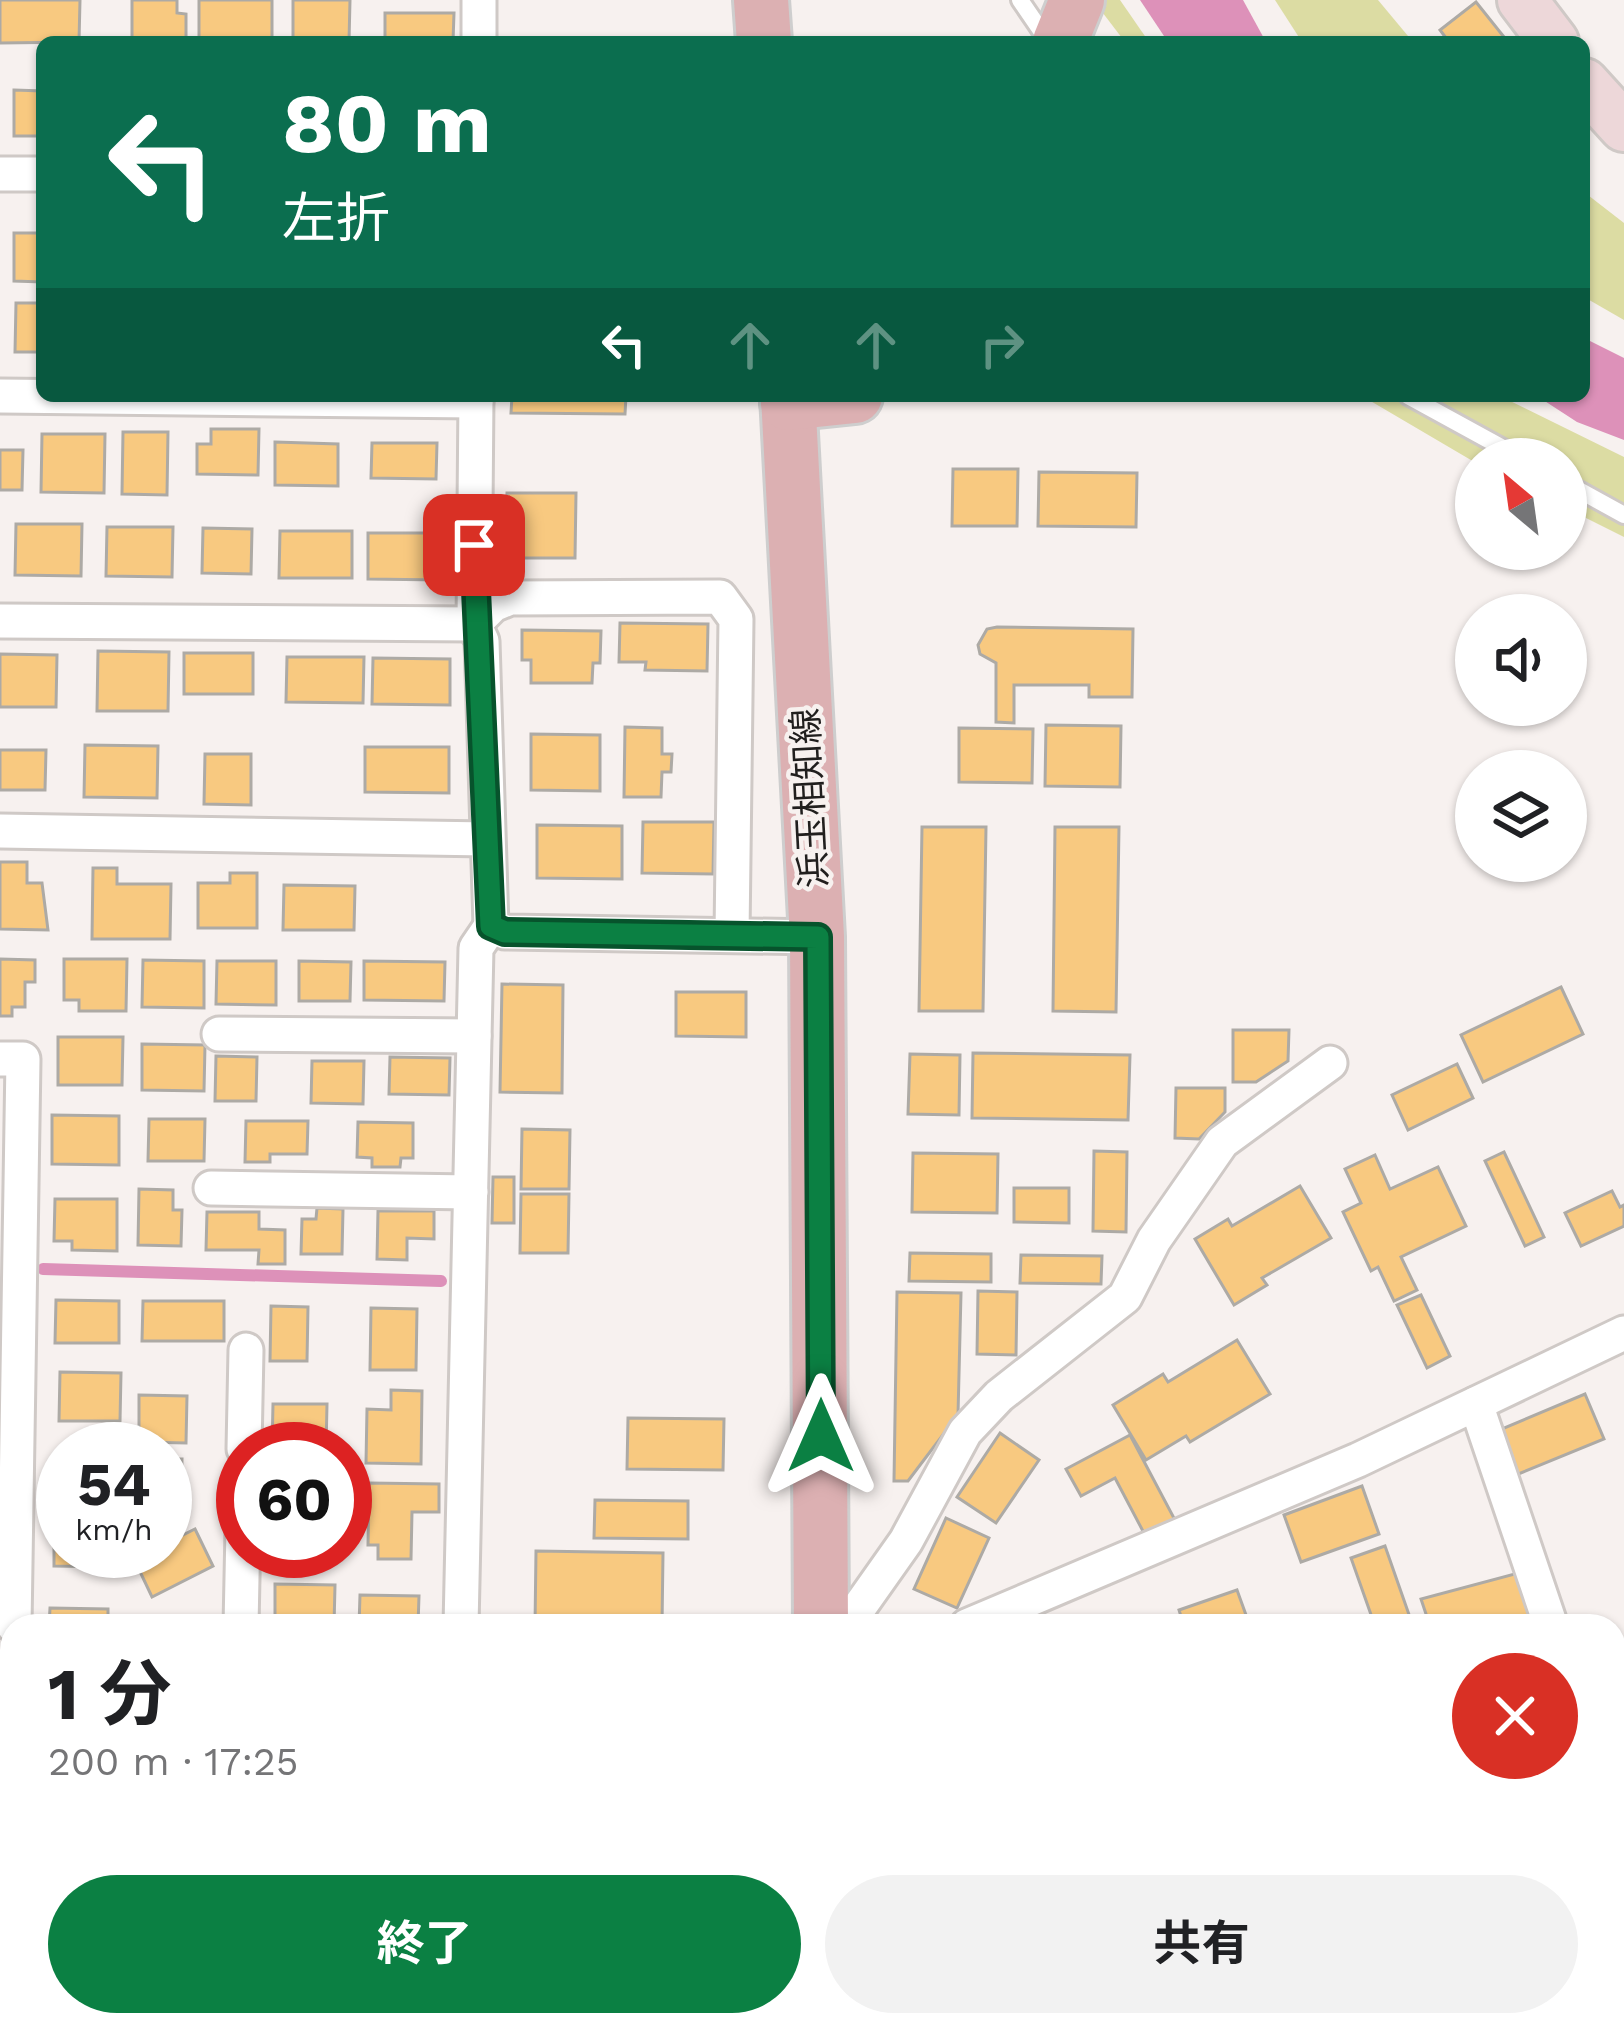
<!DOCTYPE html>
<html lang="ja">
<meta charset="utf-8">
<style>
:root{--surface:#fff;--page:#f2f2f2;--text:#202124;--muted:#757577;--accent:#0b8043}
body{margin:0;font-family:"Work Sans","Noto Sans JP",sans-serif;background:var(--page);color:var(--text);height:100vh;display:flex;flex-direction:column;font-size:45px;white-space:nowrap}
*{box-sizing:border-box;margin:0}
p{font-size:39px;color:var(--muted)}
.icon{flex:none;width:66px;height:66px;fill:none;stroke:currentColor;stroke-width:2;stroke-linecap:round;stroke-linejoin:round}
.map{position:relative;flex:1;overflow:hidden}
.sheet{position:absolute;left:0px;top:1614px;width:1626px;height:423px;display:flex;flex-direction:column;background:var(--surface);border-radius:36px 36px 0 0;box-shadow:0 3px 9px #0004}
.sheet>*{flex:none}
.banner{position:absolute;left:36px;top:36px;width:1554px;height:366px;border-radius:18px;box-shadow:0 3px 9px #0004;background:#0b6e4f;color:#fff;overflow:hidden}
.needle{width:78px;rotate:331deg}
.fabs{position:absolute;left:1455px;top:438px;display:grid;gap:24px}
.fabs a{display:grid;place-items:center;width:132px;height:132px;border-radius:50%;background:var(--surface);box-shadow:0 3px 9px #0004;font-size:60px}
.speed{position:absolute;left:36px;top:1422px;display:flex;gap:24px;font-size:60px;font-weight:700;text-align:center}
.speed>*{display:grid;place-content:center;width:156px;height:156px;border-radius:50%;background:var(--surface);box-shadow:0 3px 9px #0004;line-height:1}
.speed small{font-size:30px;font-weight:400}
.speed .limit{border:18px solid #d22;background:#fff;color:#111}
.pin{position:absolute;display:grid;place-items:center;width:102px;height:102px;color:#fff;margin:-51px;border-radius:24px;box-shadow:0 6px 18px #0006}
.me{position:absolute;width:132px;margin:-66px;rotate:0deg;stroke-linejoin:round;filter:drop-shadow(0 0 9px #0008)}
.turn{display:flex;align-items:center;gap:42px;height:252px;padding:0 48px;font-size:54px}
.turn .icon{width:156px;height:156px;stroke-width:2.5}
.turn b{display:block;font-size:84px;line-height:102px}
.lanes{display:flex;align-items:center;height:114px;padding:0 48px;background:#0003;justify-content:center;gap:60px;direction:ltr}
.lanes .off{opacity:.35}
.round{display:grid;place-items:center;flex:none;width:126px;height:126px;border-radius:63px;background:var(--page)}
.headline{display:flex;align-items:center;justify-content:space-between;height:204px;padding:0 48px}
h1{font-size:72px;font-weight:700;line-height:90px}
.cta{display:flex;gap:24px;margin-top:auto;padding:24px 48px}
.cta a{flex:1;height:138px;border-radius:72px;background:var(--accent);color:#fff;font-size:48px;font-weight:700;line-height:138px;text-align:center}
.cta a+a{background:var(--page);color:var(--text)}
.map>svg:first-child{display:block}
.green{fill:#dcdca3}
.water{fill:#dd91b9}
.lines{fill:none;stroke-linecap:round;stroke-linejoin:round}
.stream{stroke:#dd91b9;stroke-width:12}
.building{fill:#f8c980;stroke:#adaaa5;stroke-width:3}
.lane-casing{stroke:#cfc9c6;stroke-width:22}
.street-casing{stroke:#cfc9c6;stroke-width:39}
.secondary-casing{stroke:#cfc9c6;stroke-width:54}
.primary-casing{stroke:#cecece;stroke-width:60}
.lane{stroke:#fff;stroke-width:16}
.street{stroke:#fff;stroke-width:33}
.secondary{stroke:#edd7d9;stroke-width:48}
.primary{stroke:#dcb0b2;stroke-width:54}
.route-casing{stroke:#07532c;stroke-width:30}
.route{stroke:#0b8043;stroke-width:21}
.labels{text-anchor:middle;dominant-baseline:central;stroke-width:9;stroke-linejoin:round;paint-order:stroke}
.street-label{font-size:36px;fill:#211f1e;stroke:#f7f1ef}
</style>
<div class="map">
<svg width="1624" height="2036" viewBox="0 0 1624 2036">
<rect width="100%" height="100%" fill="#f7f1ef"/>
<g class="green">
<path d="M1093,0H1120L1149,42H1125Z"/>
<path d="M1275,0H1378L1413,42H1302Z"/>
<path d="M1584,192L1624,223V320L1584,297Z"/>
<path d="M1362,396H1500L1624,457V537L1566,508V459H1476V463Z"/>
</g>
<g class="water">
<path d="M1140,0H1243L1266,42H1168Z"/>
<path d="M1584,338L1624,358V440L1577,422L1537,396H1584Z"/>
</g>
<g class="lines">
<path class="stream" d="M43,1269L441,1281"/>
</g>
<g class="building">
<path d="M0,0H80L79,42L0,43Z"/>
<path d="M132,0H177V13L186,14V42L132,41Z"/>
<rect x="199" y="0" width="73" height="42"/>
<path d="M293,0H350L349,42H293Z"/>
<path d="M1476,2L1508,42H1449L1440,30Z"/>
<path d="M385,13H454L453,42H385Z"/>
<path d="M14,90L42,91V136H14Z"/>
<path d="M14,233H42V282L14,281Z"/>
<path d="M16,303H42V352H15Z"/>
<path d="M512,396H626L625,414L511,413Z"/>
<path d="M211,429H259L258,475L197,474V444H211Z"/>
<path d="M123,432H168L167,495L122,494Z"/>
<path d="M42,434H105L104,493L41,492Z"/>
<path d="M275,442L338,444V486L275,485Z"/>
<path d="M372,443H437L436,479L371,478Z"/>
<path d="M0,450H23L22,490H0Z"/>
<path d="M953,469H1018L1017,526H952Z"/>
<path d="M1039,472L1137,473L1136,527L1038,526Z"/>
<path d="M507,493H576L575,558H506Z"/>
<path d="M16,524H82L81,576L15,575Z"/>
<path d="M107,527H173L172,577L106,576Z"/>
<path d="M203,528L252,529L251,574L202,573Z"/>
<path d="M280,531H352V578H279Z"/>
<path d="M368,533H442L441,580L368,579Z"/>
<path d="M620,623L708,624L707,671L645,670L646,662H619Z"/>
<path d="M997,627L1133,629L1132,697H1089V685H1014V723L996,722V663L980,654L978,645L987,629Z"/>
<path d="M522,630L601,631L600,663H593L592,683H531V660H522Z"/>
<path d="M98,651L169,652L168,711H97Z"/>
<rect x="184" y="653" width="69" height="41"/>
<path d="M0,654L57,655L56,707H0Z"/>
<path d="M287,657H364L363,703L286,702Z"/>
<path d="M373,658L450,659V705L372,704Z"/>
<path d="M1046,725L1121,726L1120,787L1045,786Z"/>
<path d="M625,727L662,728V754H672L671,772H662L661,797H624Z"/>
<path d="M959,728L1033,729L1032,783L959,782Z"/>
<path d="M531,734L600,735V791L531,790Z"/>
<path d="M85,745L158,746L157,798L84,797Z"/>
<path d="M365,747H449V793L365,792Z"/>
<path d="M0,750H46L45,790H0Z"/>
<path d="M205,754H251V805L204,804Z"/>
<path d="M643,822H714L713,874L642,873Z"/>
<path d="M537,825L622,826V879L537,878Z"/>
<path d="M922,827H986L983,1011H919Z"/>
<path d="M1055,827H1119L1116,1012L1053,1011Z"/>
<path d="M0,862H27V883H42L48,930L0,929Z"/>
<path d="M93,868H117V884H171L170,939H92Z"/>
<path d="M230,873H257V928H198V883H230Z"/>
<path d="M284,885L355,886L354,930H283Z"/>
<path d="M0,959L35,960V982H25V1007H12V1016H0Z"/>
<path d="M64,959H127L126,1011H79V1000H64Z"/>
<path d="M143,960L204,961V1008L142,1007Z"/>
<path d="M217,961H276V1005L216,1004Z"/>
<path d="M299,961L351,962L350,1001H299Z"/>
<path d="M364,961L445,962L444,1001L364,1000Z"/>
<path d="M502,984L563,985L562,1093L500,1092Z"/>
<path d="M1561,987L1583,1034L1483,1082L1461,1035Z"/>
<path d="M676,992H746V1037L676,1036Z"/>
<path d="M1233,1030H1289L1288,1061L1256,1082H1233Z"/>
<path d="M58,1037H123L122,1085H58Z"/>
<path d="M142,1044L205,1045L204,1091L142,1090Z"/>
<path d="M973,1053L1130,1055L1128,1120L972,1118Z"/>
<path d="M910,1054L960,1055L959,1115L908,1114Z"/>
<path d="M216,1056L257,1057L256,1101H215Z"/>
<path d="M390,1057L450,1058L449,1095L389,1094Z"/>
<path d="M312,1061H364L363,1104L311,1103Z"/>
<path d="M1457,1064L1473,1098L1408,1130L1392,1095Z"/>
<path d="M1176,1088H1225V1112L1199,1139L1175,1138Z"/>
<path d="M52,1115L119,1116V1165L52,1164Z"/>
<path d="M149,1119H205L204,1161H148Z"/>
<path d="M246,1121H308L307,1154H270V1162H245Z"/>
<path d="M358,1122L413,1123V1158H401L400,1167H372V1158L357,1157Z"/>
<path d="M522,1129L570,1130L569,1189H521Z"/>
<path d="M1094,1151L1127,1152L1126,1232L1093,1231Z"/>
<path d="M1504,1152L1544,1237L1525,1246L1485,1161Z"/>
<path d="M913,1153L998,1154L997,1213L912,1212Z"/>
<path d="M1375,1155L1390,1189L1438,1167L1466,1226L1401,1257L1417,1290L1394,1301L1378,1267L1371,1271L1343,1212L1361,1203L1345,1169Z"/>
<path d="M493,1177H514V1223H492Z"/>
<path d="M1300,1186L1331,1238L1262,1278L1267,1285L1234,1305L1195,1239L1228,1219L1232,1226Z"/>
<path d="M1014,1188H1069V1223L1014,1222Z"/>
<path d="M139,1189L173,1190V1210H182L181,1246L138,1245Z"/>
<path d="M1612,1191L1620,1207L1624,1205V1226L1581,1246L1565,1213Z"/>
<path d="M521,1194H569L568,1253H520Z"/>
<path d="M55,1199H117V1251L72,1250V1241H54Z"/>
<path d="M317,1208L343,1209L342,1254H301L302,1219H316Z"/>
<path d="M378,1211H434V1239L407,1238V1260L377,1259Z"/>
<path d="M207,1212H259V1229L285,1230V1264H258L259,1250H206Z"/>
<path d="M910,1253L991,1254V1282L909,1281Z"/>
<path d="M1021,1255L1102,1256L1101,1284L1020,1283Z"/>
<path d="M978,1291L1017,1292L1016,1355L977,1354Z"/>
<path d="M897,1292L961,1293L958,1415L908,1481H894Z"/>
<path d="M1421,1295L1450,1356L1427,1368L1397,1305Z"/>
<path d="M56,1300L119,1301V1343H55Z"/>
<path d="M143,1301H224V1341H142Z"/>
<path d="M271,1306L308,1307L307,1361H270Z"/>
<path d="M371,1308L417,1309L416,1370H370Z"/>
<path d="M1237,1340L1270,1394L1190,1442L1186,1436L1146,1460L1113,1405L1163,1374L1168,1382Z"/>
<path d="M60,1372L121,1373L120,1421H59Z"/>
<path d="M391,1390L422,1391L421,1464L366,1463L367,1409L391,1410Z"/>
<path d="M1585,1394L1604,1439L1516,1475L1497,1431Z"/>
<path d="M139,1395L187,1396L186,1443L139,1442Z"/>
<path d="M273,1404H327L326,1449H272Z"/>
<path d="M628,1418L724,1419L723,1470L627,1469Z"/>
<path d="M1000,1433L1039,1460L996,1523L957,1497Z"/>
<path d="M1130,1435L1175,1520L1145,1535L1115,1478L1081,1496L1066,1469Z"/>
<path d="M57,1451H63V1494H56Z"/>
<path d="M165,1459H182L181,1519H165Z"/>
<path d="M369,1483L439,1484V1512H412L411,1559H378V1545H368Z"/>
<path d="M1362,1486L1379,1534L1301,1562L1284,1515Z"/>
<path d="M595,1500L688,1501V1539L594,1538Z"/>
<path d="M946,1518L989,1538L957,1608L914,1589Z"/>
<path d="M195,1529L213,1566L152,1597L134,1559L165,1551V1544Z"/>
<path d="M54,1531H63V1551H117V1567L54,1566Z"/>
<path d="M1385,1546L1413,1626H1375L1351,1558Z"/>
<path d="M536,1551L663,1553L662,1626H535Z"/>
<path d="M1522,1572L1536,1626H1430L1421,1599Z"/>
<path d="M275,1584L335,1585L334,1626H275Z"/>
<path d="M1237,1590L1250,1626H1184L1179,1610Z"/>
<path d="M360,1595L419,1596L418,1626H359Z"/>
<path d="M50,1608L108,1609V1626H49Z"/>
<path d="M136,1618L184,1619V1626H136Z"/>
<rect x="0" y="1885" width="12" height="48"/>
<path d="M1614,1990L1624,2006V2036H1527L1523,2025H1614Z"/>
<path d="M105,2025H161L162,2029L105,2033Z"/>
<path d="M234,2025H293L294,2036H234Z"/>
<path d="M420,2025H483L484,2033L421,2036Z"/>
<path d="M943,2025H1040L1039,2036H943Z"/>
<path d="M1168,2025L1171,2036H1133Z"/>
<path d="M1287,2025H1334L1340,2036H1293Z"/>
<path d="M1357,2025H1389L1368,2036Z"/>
<path d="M1510,2025L1516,2036H1473Z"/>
</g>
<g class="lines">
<g class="lane-casing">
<g id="lane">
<path d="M1020,0L1048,41"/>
<path d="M1408,396L1523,459"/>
<path d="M1566,483L1624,515"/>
</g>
</g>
<g class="street-casing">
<g id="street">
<path d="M479,42V0"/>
<path d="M0,174H42"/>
<path d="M0,396L476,401"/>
<path d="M476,396L474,624L482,641L491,926L505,932L817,937"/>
<path d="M0,621L474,624L493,605L510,598L720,597L736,619L732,935"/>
<path d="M0,831L487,839"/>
<path d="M219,1034L474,1036"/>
<path d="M0,1059H23L14,1626"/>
<path d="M211,1188L471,1192"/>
<path d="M1476,1404L1551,1626"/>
<path d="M244,1449L246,1350"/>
<path d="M241,1626L243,1529"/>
<path d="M461,1626L476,948L491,926"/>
<path d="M846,1626L906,1541L965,1432L999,1396L1125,1297L1154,1240L1222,1142L1330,1063"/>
<path d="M967,1626L1358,1460L1624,1333"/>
<path d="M0,1731L12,1733"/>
<path d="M1614,1816L1624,1846"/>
<path d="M190,2025V2036"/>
<path d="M859,2025L860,2036"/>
<path d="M1238,2025L1242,2036"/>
<path d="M687,2036L690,2025"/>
</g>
</g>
<g class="secondary-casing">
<g id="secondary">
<path d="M1522,0L1554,42"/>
<path d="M1584,83L1624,127"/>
</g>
</g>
<g class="primary-casing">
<g id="primary">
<path d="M761,0L764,42"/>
<path d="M1060,42L1077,0"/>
<path d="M788,396L817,937L821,1626"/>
<path d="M788,403L855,396"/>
<path d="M812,2036V2025"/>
</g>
</g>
<use href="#lane" class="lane"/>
<use href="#street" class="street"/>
<use href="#secondary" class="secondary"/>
<use href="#primary" class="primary"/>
</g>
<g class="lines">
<g class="route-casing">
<path id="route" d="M474,545L491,926L505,932L818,937L821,1436"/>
</g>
<use href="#route" class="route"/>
</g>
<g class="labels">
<g class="street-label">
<text transform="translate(810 798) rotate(-93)">浜玉相知線</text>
</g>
</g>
</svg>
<div class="fabs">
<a><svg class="needle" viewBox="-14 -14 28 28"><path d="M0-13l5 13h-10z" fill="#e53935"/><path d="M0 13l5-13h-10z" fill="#757577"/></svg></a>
<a><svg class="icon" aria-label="sound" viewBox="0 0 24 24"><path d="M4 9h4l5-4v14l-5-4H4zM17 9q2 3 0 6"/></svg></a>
<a><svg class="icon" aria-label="layers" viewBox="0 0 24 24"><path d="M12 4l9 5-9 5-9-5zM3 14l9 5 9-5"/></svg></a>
</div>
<div class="speed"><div>54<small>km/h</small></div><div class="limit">60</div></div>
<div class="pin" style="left:474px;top:545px;background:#d93025"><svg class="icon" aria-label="arrive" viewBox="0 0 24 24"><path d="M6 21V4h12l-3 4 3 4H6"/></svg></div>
<svg class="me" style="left:821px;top:1436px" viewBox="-20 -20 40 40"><path d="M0-17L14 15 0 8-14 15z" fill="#0b8043" stroke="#fff" stroke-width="4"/></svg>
<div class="banner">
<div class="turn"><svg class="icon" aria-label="left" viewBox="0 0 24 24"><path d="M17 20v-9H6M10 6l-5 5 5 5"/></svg><div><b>80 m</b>左折</div></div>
<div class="lanes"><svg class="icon" aria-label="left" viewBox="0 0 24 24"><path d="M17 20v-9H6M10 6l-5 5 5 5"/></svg><svg class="icon off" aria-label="ahead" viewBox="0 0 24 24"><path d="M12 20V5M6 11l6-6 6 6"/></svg><svg class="icon off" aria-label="ahead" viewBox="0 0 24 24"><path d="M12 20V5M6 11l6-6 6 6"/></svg><svg class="icon off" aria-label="right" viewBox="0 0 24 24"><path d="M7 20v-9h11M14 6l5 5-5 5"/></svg></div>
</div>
<section class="sheet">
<div class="headline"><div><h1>1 分</h1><p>200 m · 17:25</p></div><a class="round" style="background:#d93025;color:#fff"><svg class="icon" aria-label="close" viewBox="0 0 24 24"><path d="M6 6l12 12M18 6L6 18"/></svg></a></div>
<div class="cta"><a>終了</a><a>共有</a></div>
</section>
</div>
